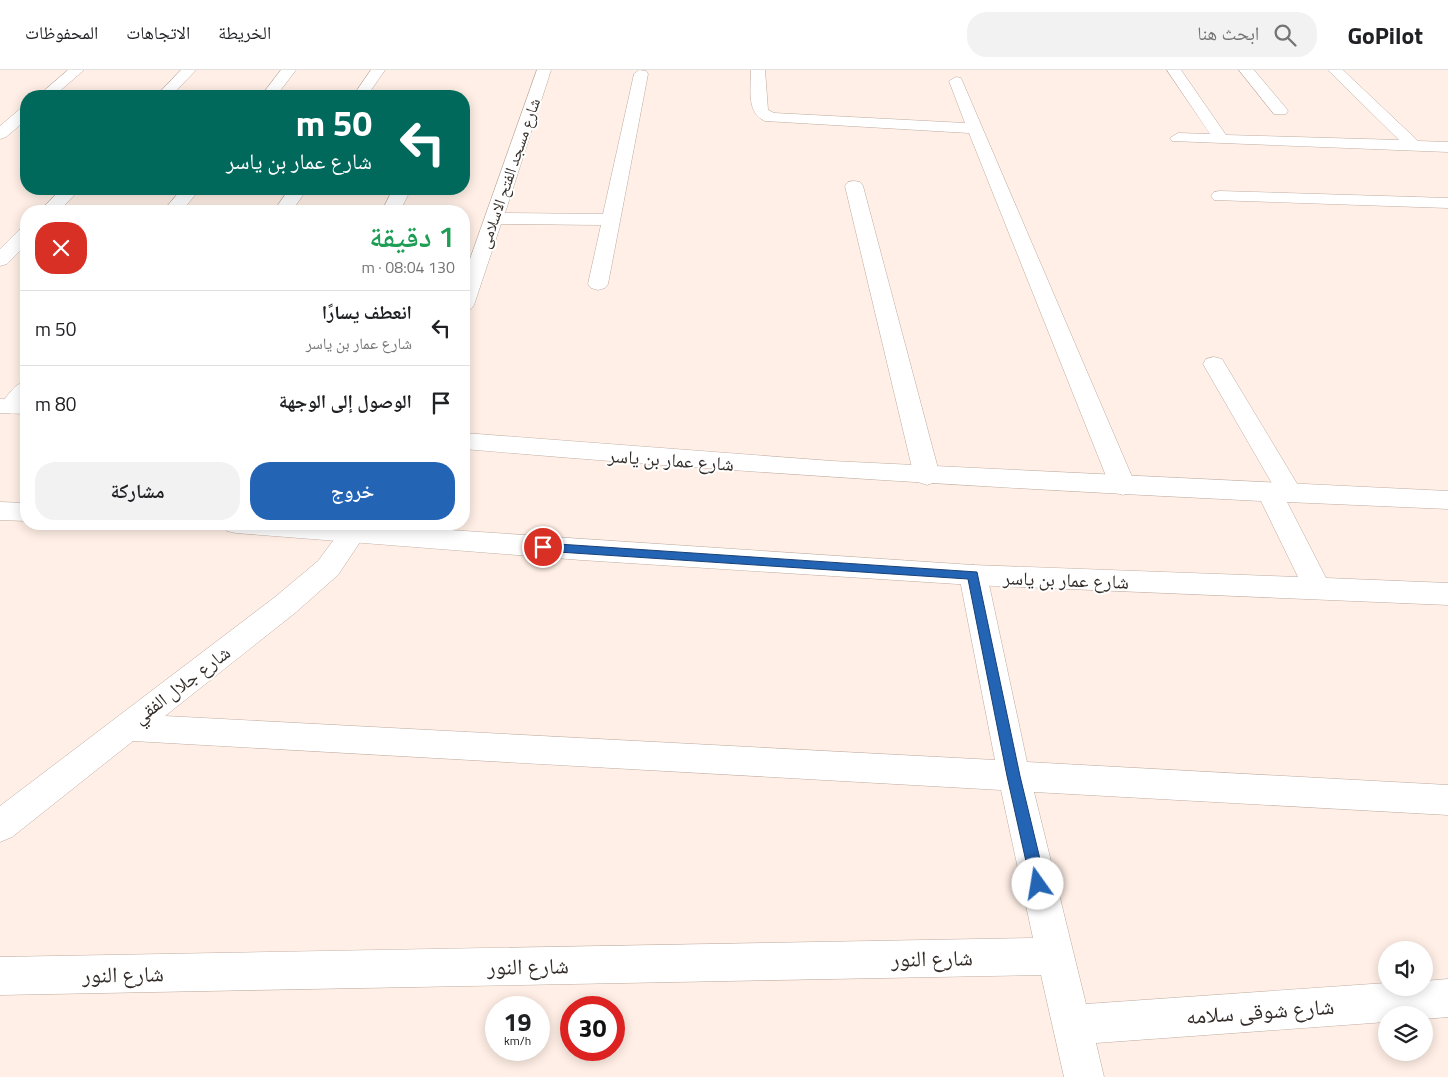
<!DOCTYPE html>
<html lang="ar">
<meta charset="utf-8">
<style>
:root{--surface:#fff;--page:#f2f2f2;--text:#202124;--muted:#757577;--line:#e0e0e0;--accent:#2364b5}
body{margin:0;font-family:"Titillium Web","Noto Naskh Arabic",sans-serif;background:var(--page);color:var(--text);direction:rtl;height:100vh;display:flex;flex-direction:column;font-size:19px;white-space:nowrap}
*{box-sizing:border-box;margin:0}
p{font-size:16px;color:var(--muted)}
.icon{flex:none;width:28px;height:28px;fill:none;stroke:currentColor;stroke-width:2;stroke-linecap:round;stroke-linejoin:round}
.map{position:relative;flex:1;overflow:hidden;direction:ltr}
.details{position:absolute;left:20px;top:135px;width:450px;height:325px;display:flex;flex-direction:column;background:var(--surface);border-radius:20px;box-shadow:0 2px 12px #0003;direction:rtl}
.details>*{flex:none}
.banner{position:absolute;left:20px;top:20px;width:450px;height:105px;border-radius:20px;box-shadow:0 2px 12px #0003;direction:rtl;background:#00695c;color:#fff;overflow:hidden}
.buttons{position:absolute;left:1378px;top:871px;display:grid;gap:10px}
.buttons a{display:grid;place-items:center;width:55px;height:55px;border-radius:50%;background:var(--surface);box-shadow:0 2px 12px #0003;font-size:25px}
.speed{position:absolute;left:485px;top:926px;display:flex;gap:10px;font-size:25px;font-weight:700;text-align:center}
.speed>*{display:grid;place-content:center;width:65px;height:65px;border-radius:50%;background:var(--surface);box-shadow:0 2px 12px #0003;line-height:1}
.speed small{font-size:12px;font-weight:400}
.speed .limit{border:8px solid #d22;background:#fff;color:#111}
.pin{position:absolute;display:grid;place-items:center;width:42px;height:42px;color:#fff;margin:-21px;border:2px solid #fff;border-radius:50%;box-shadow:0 1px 5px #0007}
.me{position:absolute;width:55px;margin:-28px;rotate:347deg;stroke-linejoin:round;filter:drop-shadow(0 0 4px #0008)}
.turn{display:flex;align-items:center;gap:18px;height:105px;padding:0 15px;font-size:22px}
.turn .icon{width:65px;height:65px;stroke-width:2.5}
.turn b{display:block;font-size:35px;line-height:42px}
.round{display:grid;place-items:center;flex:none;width:52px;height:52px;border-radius:20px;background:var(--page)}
.headline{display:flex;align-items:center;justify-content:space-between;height:85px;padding:0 15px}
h1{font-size:30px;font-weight:600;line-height:38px;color:#1e9e55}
.action{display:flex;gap:10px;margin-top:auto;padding:10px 15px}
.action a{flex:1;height:58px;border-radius:20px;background:var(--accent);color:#fff;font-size:20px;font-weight:600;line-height:58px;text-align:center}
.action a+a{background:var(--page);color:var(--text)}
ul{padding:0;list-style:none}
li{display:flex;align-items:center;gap:15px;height:75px;padding:0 15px;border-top:1px solid var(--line)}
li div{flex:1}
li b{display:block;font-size:19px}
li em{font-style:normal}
header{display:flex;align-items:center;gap:30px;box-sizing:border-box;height:70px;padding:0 25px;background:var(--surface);border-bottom:1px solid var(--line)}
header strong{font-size:24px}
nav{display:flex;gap:28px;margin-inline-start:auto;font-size:18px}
.search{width:350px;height:45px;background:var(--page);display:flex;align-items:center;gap:12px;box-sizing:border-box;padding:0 18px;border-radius:20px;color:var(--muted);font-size:19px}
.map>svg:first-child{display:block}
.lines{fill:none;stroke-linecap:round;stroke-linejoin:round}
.minor-casing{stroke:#bdaba0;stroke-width:1}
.tertiary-casing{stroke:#bdaba0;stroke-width:1}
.minor{fill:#fff;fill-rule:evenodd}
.tertiary{fill:#fff;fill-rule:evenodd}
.route{fill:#2364b5;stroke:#174176}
.labels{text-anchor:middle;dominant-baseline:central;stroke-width:4;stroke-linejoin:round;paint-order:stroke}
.far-street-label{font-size:16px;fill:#332c28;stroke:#fff}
.street-label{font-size:19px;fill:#332c28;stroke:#fff}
.near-street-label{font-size:22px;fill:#332c28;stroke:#fff}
</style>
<header>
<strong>GoPilot</strong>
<div class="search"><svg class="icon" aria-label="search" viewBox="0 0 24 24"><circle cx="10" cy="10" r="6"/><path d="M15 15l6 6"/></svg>ابحث هنا</div>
<nav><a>الخريطة</a><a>الاتجاهات</a><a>المحفوظات</a></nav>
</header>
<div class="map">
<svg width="1448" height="1007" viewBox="0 0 1448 1007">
<rect width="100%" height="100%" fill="#ffefe6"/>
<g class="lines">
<g class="minor-casing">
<g id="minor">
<path d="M68,0H84L54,26H38Z"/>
<path d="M181,0H196L171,26H156Z"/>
<path d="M281,0H296L276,26H261Z"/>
<path d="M371,0H385L367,26H353Z"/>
<path d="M537,0H551L505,143L603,144L634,4L639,0L646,1L648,4L608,214L605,218L598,220L591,218L588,214L601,155L501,154L474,235L471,239L464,241V206Z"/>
<path d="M751,0H765L768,40L774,43L965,53L949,11L956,7L961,8L1136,416L1132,422L1123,425L1114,422L1110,416L969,63L765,51C746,43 751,18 751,0Z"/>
<path d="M1167,0H1181L1226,65L1399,70L1328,0H1343L1418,71L1448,72V82L1172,71L1170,68L1178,63L1210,64Z"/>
<path d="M1239,0H1254L1286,38L1288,41L1286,44H1274Z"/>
<path d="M26,37V50L6,67L0,69V56L20,39Z"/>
<path d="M854,111L860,112L863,116L940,406L936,412L927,415L918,412L914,406L845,116L848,112Z"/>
<path d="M61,119H80L59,141H40Z"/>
<path d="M182,119H200L182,141H163Z"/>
<path d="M289,119H307L292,141H274Z"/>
<path d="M393,119H411L400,141H382Z"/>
<path d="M1220,121L1448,128V138L1214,130L1211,126L1214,122Z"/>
<path d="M26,158V175L7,194L0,196V179L19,160Z"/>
<path d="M1214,287L1222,289L1225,294L1299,417L1303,423L1299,429L1290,432L1281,429L1203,294L1206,289Z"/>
<path d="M26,311C27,329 28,349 3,342L0,336C7,326 14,314 26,311Z"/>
<path d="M352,454L362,456L366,463L338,505L295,543L165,646L995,690L959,505L963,498L973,495L983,498L987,505L1027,692L1448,715V745L1034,722L1086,934L1386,913V918H1424V911L1448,909V947L1424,949V945H1386V952L1096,973L1104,1007H1064L1041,905L0,925V887L1033,868L1001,720L133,671L12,767L0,772V736L275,527L318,491L344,456Z"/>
</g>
</g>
<g class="tertiary-casing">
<g id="tertiary">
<path d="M0,329L26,330V344L0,343Z"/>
<path d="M464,363L832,391L1448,421V439L1287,432L1326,508L1448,513V535L973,515L581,490L236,463L227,461L223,454H360L973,495L1298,507L1261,431C995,418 729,402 464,379Z"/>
<path d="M0,432L26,433V451L0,450Z"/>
</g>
</g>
<use href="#minor" class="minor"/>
<use href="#tertiary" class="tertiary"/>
</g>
<path class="route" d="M543,473L977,502L1020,706L1046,814L1044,819L1038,821L1033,819L1031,814L1007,706L968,509L543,481L537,477Z"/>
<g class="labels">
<g class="far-street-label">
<text transform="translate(509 103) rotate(-71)">شارع مسجد الفتح الاسلامى</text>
</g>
<g class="street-label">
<text transform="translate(671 389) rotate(4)">شارع عمار بن ياسر</text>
<text transform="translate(1066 509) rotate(2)">شارع عمار بن ياسر</text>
<text transform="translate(181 614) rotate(-37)">شارع جلال الفقي</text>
</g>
<g class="near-street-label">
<text transform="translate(932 888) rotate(-1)">شارع النور</text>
<text transform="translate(528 896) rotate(-1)">شارع النور</text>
<text transform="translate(123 904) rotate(-1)">شارع النور</text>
<text transform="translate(1260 941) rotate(-4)">شارع شوقى سلامه</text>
</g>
</g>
</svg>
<div class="buttons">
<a><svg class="icon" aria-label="sound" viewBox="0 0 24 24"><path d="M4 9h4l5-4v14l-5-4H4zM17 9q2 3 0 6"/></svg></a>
<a><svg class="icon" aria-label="layers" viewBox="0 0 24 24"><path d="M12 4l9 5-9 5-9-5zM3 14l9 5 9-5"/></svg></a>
</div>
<div class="speed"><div>19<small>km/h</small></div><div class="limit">30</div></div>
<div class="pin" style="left:543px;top:477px;background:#d93025"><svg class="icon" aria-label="arrive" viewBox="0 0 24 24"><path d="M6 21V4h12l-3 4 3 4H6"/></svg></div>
<svg class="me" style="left:1038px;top:814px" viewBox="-20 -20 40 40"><circle r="19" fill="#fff"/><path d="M0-13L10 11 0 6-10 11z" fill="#2364b5"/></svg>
<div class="banner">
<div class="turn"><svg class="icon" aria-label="left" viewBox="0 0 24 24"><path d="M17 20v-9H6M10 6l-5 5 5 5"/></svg><div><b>50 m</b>شارع عمار بن ياسر</div></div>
</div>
<section class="details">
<div class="headline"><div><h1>1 دقيقة</h1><p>130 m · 08:04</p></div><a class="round" style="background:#d93025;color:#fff"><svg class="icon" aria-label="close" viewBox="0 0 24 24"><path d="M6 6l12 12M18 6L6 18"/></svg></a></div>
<ul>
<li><svg class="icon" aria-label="left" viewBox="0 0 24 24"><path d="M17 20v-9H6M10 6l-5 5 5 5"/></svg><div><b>انعطف يسارًا</b><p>شارع عمار بن ياسر</p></div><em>50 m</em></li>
<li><svg class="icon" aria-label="arrive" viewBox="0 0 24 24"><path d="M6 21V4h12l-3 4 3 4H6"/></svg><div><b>الوصول إلى الوجهة</b></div><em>80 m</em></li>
</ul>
<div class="action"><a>خروج</a><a>مشاركة</a></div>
</section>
</div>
